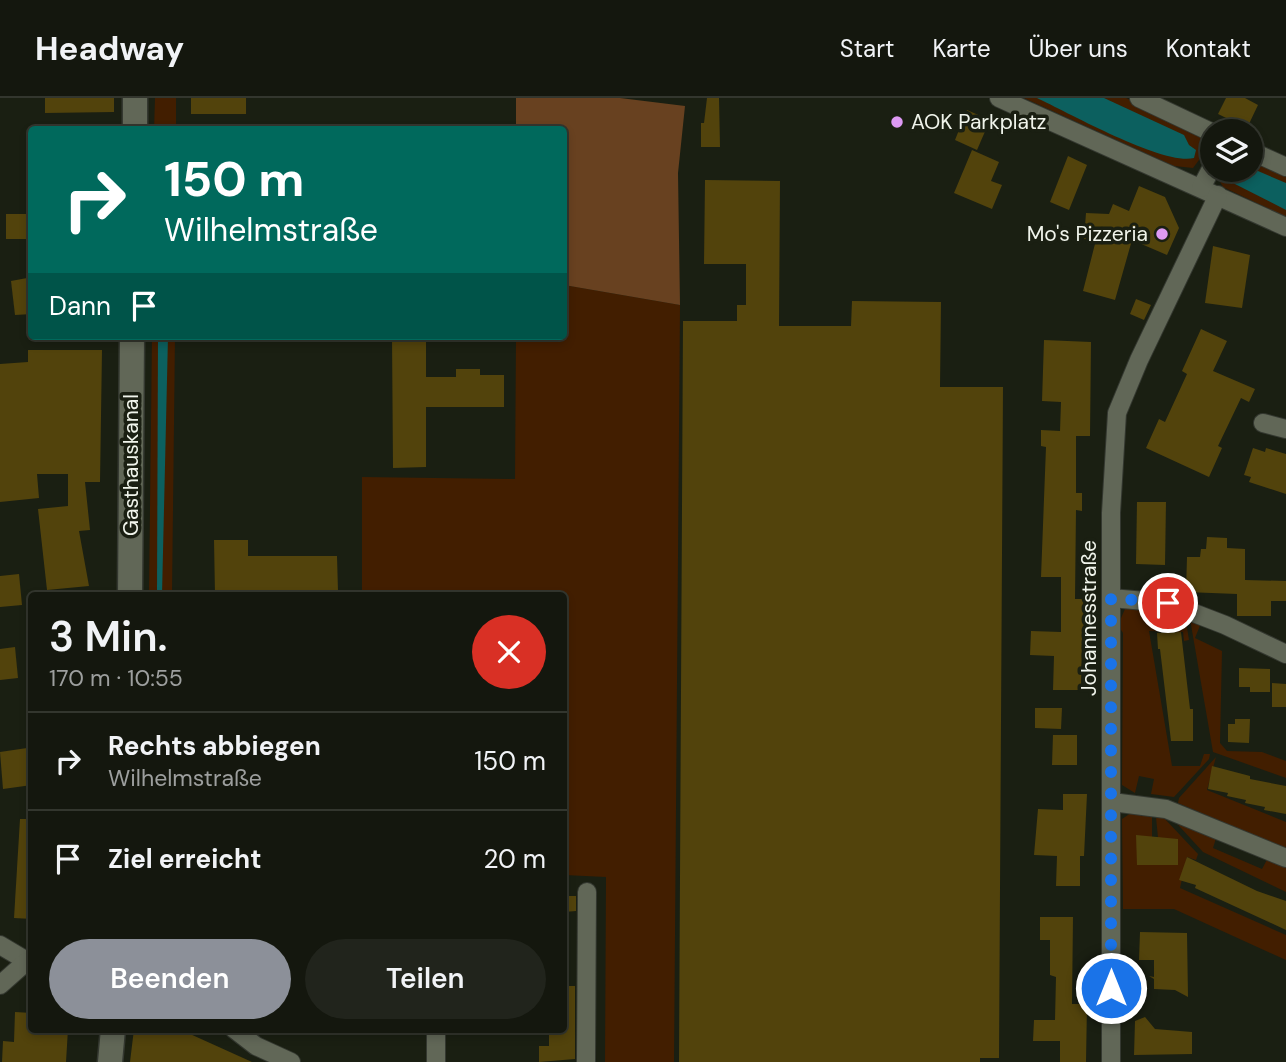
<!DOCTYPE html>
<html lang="de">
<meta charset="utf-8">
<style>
:root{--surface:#14170e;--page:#21241c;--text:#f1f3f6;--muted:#9d9f9e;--line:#33362e;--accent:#8c9099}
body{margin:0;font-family:"DM Sans",sans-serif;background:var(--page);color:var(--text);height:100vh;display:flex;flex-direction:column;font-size:26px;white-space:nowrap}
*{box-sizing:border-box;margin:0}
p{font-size:23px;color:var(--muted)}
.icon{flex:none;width:38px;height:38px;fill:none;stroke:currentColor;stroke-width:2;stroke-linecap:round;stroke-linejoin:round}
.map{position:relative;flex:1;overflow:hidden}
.drawer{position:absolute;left:28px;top:494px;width:539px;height:441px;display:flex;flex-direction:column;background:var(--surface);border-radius:7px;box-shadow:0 4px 10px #0003,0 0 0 2px var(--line)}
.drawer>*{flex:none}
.guide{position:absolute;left:28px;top:28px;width:539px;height:214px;border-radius:7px;box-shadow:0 4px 10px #0003,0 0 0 2px var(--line);background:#00695c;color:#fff;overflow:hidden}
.buttons{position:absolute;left:1200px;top:21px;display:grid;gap:14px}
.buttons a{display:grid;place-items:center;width:63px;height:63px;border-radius:50%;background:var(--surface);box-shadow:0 4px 10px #0003,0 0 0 2px var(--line);font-size:35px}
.pin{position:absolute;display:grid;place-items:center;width:60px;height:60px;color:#fff;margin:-30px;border:4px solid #fff;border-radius:50%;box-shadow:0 2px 7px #0007}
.me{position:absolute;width:77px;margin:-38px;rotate:0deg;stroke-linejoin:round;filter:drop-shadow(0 0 5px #0008)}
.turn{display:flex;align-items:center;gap:24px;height:147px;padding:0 21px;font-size:32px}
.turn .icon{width:91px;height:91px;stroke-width:2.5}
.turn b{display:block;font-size:49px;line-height:60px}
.then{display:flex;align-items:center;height:66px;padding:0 21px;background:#0003;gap:14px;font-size:26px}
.round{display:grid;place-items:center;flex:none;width:74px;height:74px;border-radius:37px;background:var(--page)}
.headline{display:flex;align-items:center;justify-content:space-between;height:119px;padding:0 21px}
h1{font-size:42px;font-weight:600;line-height:52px}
.action{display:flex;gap:14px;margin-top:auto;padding:14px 21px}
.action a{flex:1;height:80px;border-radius:42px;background:var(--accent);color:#fff;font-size:28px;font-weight:600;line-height:80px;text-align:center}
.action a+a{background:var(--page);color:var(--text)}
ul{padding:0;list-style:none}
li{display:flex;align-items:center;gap:21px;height:98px;padding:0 21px;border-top:2px solid var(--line)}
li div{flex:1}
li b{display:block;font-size:26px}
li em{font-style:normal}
header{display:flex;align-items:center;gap:42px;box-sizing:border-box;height:98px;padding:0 35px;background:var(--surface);border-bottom:2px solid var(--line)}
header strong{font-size:33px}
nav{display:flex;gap:38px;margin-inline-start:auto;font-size:24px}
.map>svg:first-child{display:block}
.green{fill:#421e00}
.forest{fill:#684120}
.water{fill:#0c605f}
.building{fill:#52430c}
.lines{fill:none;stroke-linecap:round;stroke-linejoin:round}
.street-casing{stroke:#343830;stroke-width:20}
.secondary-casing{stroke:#343830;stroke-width:27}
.street{stroke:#616757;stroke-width:18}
.secondary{stroke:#616757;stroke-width:24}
.route{stroke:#1a73e8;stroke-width:12;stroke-dasharray:0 21.6}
.poi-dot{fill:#dd99f3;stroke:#1a1f12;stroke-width:2.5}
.labels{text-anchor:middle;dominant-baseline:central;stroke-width:7;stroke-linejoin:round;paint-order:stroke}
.poi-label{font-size:21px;fill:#f0f4eb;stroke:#1a1f12;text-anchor:start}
.street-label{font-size:21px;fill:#f0f4eb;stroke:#1a1f12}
</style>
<header>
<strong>Headway</strong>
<nav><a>Start</a><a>Karte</a><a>Über uns</a><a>Kontakt</a></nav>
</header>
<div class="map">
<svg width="1286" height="964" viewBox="0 0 1286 964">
<rect width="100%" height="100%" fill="#1a1f12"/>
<g class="green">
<path d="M155,0H176V31L154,32Z"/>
<path d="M1024,0H1126L1196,32L1205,41V54L1193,70L1174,68Z"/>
<path d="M1251,63L1286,78V119L1223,89L1218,80L1221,72H1251Z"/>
<path d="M564,187L680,207L674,964H605L606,779L564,777V497H362V379L515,381L516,238H564Z"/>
<path d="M152,238H175L172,497H149Z"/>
<path d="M1139,507L1185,517L1189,542L1184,543L1183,534L1149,533L1172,668H1200L1204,656H1210L1209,661L1174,699L1151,696L1154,681L1139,678L1135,695L1122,687L1123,535L1118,527L1125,511Z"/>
<path d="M1190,521L1201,525L1195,540L1222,553L1220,645L1227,653L1262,654L1286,663V680L1213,654Z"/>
<path d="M1216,659L1207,692L1286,724V751L1178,705L1179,700Z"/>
<path d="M1131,715H1152V740H1158L1156,719L1164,720L1198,756L1196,762L1187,759L1180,790L1286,837V862L1174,811H1123L1122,721Z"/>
<path d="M1169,717L1217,737L1213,750L1262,771L1269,758L1286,766V794L1203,754Z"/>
</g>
<path class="forest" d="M516,0H620L685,8L678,75L680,207L564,187V32L516,31Z"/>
<g class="water">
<path d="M1037,0H1104L1184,37L1189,47L1196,52L1194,60C1164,68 1069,15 1037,0Z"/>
<path d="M1251,70L1286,85V112L1231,84L1227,75L1228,72Z"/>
<path d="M158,238H168L162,497H157Z"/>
</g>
<g class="building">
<path d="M45,0H114V14L45,15Z"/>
<rect x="191" y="0" width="55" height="16"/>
<path d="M707,0H719L720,49H701V25H704Z"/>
<path d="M1226,0H1245L1258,7L1247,30L1218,16Z"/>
<path d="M967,12L990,22L977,52L955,42Z"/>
<path d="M972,52L999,64L991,83L1002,87L992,111L954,95Z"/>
<path d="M1068,58L1087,67L1069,112L1050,104Z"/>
<path d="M705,82L780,83L779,228H851L852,203L941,204L940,289H1003L999,960H980V964H679L683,223H737V207H746V166H704Z"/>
<path d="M1139,88L1165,99L1179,130L1167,157L1132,142L1115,202L1083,193L1096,142L1084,141L1086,115L1109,116L1113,106L1129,113Z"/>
<rect x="6" y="116" width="26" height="25"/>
<path d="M1213,148L1250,157L1242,210L1205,205Z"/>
<path d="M27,180L32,216L15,217L11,183Z"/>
<path d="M1136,201L1151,207L1144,222L1130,216Z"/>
<path d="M1201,231L1227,243L1213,273L1255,291L1249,304L1241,300L1218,348L1222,350L1209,379L1146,350L1159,321L1165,324L1187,276L1182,273Z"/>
<path d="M392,238H426V279H456V271H480V277H504V309H426V369L393,370Z"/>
<path d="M1044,242L1091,244L1090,338H1076V395H1082V413L1076,412L1075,501H1088V537H1082L1081,592H1053L1054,558L1030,557L1031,533L1061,534V479H1041L1046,349L1041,348V332L1060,333L1061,304L1042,303Z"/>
<path d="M28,252H102L100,384H85L90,432L79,433L89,488L47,492L38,411L68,408V376H37L39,400L0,404V266L28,264Z"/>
<path d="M1253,350L1265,354L1266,350L1286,356V396L1249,384L1251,379L1244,377Z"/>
<path d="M1137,404H1166L1165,467L1136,466Z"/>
<path d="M1207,439L1227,440V450L1245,451V482L1286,483V503H1271V518H1237V496L1186,494L1187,459H1200L1201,451H1206Z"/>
<path d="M214,442H248V458H337L338,493L215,497Z"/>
<path d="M19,476L22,507L0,509V478Z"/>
<path d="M1181,534L1190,611H1193V643H1171L1160,551H1158L1157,535Z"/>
<path d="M15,549L18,580L0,582V551Z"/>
<path d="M1239,570L1270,571V594H1250V589H1239Z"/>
<path d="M1272,585L1286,586V609H1272Z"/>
<path d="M1035,610H1062L1061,631L1035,630Z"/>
<path d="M1235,621H1250L1249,645L1228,644V626H1235Z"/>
<path d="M1053,637H1077V667H1052Z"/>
<path d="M27,650L32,687L3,691L0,654Z"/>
<path d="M1212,668L1250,678V681L1286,688V716L1264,712L1265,709L1245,705L1246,702L1227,698L1228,695L1208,691Z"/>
<path d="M1063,696H1087L1084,758H1080V788H1056L1057,758L1034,757L1038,711L1063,712Z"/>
<path d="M20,721H32V821L14,820Z"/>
<path d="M1136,737L1178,741V767H1137Z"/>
<path d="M1187,759L1257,793L1286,803V832L1195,790L1196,787L1179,782Z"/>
<path d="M564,798H576V813L564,814Z"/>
<path d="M1040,819H1073L1072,906H1087L1086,964H1060V943H1033L1034,922H1055L1056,879L1050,877V842H1040Z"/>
<path d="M1140,834L1187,835L1188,899L1175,892L1154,891V881L1149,878L1154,879V862H1139Z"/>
<path d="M564,888H575V961L539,964V948H549V931H564Z"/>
<path d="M15,914L32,915V931H68L66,964H2L3,943L14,944Z"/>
<path d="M1145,919L1155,931L1192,934V956L1134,957L1135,923Z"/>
<path d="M134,931H161L176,935L179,931L252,964H130Z"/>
</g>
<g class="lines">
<g class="street-casing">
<g id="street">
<path d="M999,0L1286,129"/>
<path d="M1139,0L1213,35"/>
<path d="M1251,53L1286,69"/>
<path d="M1201,90L1213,67"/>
<path d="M1263,325L1286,331"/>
<path d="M1111,500L1168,505L1225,527L1286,556"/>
<path d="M1112,704L1166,711L1286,760"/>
<path d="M0,847L32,866"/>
<path d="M0,887L26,864"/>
<path d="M234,931L256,948L291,964"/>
<path d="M436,931V964"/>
<path d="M586,964L587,794"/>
<path d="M1111,964V415L1117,315L1139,262L1218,97"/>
</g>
</g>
<g class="secondary-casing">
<g id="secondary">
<path d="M135,32V0"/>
<path d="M130,497L132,238"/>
<path d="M110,964L113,931"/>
</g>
</g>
<use href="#street" class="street"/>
<use href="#secondary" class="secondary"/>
</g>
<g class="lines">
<path class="route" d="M1111,890V500L1168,505"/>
</g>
<g class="poi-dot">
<circle cx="897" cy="24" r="7"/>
<circle cx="1162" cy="136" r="7"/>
</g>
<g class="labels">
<g class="poi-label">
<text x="911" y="24">AOK Parkplatz</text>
<text x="1148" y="136" text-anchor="end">Mo's Pizzeria</text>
</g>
<g class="street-label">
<text transform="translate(131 367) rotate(-90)">Gasthauskanal</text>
<text transform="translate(1089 520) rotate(-90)">Johannesstraße</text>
</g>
</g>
</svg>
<div class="buttons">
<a><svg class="icon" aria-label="layers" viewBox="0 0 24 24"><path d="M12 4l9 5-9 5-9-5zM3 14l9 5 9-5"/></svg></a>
</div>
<div class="pin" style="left:1168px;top:505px;background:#d93025"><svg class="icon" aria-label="arrive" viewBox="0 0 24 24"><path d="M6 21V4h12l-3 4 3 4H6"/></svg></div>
<svg class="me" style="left:1111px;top:890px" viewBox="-20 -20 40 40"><circle r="17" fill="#1a73e8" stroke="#fff" stroke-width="3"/><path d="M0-11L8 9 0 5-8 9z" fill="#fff"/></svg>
<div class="guide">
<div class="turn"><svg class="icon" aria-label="right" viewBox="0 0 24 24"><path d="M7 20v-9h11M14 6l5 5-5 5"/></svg><div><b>150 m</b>Wilhelmstraße</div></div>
<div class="then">Dann<svg class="icon" aria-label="arrive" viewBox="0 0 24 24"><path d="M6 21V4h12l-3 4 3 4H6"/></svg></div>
</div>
<section class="drawer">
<div class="headline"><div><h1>3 Min.</h1><p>170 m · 10:55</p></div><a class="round" style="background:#d93025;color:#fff"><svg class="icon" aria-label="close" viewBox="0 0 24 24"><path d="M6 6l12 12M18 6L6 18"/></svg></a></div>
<ul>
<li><svg class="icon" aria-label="right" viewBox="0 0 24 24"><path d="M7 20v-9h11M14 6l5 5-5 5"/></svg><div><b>Rechts abbiegen</b><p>Wilhelmstraße</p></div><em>150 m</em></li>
<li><svg class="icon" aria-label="arrive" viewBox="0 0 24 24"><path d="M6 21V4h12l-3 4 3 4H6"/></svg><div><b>Ziel erreicht</b></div><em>20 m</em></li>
</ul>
<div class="action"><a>Beenden</a><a>Teilen</a></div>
</section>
</div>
